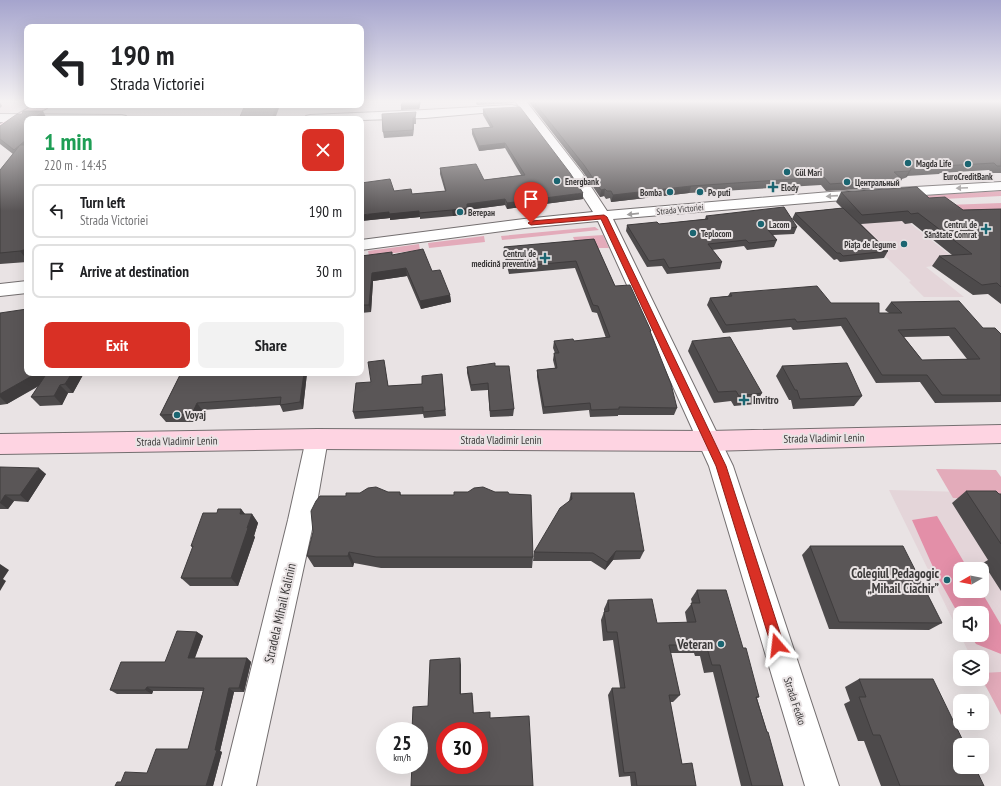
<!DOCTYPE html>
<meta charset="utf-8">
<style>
:root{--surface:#fff;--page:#f2f2f2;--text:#202124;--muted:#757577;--line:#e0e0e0;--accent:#d93025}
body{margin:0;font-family:"PT Sans Narrow",sans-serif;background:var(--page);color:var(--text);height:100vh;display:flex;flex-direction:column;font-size:15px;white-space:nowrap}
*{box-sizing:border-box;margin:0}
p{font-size:13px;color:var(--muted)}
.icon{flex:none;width:22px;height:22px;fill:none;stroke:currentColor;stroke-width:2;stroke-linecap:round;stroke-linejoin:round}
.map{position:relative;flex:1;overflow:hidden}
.sheet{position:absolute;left:24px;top:116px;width:340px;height:260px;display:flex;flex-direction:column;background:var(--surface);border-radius:8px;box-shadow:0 4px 16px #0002}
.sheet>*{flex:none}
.banner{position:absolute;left:24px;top:24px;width:340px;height:84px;border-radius:8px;box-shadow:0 4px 16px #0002;background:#fff;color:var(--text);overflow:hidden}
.needle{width:26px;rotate:261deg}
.controls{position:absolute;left:953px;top:562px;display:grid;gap:8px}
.controls a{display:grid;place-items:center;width:36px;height:36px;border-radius:8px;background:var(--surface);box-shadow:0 4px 16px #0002;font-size:20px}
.speed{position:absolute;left:376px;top:722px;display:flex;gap:8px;font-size:20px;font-weight:700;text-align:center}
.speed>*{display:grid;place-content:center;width:52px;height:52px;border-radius:50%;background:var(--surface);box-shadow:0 4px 16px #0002;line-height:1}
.speed small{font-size:10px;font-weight:400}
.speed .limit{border:6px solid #d22;background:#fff;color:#111}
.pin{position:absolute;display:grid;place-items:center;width:34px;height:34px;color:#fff;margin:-41px -17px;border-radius:50% 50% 50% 0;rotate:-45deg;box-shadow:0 0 4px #0007}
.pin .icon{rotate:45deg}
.me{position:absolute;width:44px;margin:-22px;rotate:343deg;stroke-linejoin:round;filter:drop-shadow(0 0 3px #0008)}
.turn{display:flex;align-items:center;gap:14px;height:84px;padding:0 20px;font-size:18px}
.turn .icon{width:52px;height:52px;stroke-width:2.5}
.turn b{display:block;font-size:28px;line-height:34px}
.round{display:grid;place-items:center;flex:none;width:42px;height:42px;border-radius:8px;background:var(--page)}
.headline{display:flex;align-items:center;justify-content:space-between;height:68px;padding:0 20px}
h1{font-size:24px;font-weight:700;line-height:30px;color:#1e9e55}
.cta{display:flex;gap:8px;margin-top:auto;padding:8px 20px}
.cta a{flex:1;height:46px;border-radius:8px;background:var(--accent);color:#fff;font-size:16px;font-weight:700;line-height:46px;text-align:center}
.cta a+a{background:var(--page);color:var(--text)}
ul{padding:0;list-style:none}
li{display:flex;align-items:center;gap:12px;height:54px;margin:0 8px 6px;padding:0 12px;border:2px solid var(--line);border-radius:8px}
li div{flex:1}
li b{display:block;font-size:15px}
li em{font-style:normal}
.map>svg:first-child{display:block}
.built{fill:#e4d5d9;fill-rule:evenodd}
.green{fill:#e3abba}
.forest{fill:#e38fa8}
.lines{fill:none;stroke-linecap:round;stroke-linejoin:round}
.street-casing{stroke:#746f70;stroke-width:2}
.secondary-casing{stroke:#746f70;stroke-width:2}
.street{fill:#fff;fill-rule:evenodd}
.secondary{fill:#fed4e2;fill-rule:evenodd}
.wall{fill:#4d4a4b;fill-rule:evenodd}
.shaded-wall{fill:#3f3c3d}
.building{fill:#5a5657;stroke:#3f3c3d;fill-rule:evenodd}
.oneway{fill:#9e9c9c}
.route{fill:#d93025;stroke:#8d1f18}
.poi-dot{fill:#1b6571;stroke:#e9e3e4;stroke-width:1.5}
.labels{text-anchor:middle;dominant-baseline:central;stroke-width:4;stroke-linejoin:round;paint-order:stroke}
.far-poi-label{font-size:9px;font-weight:bold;fill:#3c3a3a;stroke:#e9e3e4;text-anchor:start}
.far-street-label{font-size:9px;fill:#3c3a3a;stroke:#e9e3e4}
.poi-label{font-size:11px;font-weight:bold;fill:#3c3a3a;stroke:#e9e3e4;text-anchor:start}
.street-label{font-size:11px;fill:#3c3a3a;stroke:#e9e3e4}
.near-poi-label{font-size:13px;font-weight:bold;fill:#3c3a3a;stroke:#e9e3e4;text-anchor:end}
.near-street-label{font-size:13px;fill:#3c3a3a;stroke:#e9e3e4}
</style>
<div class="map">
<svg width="1001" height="786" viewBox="0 0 1001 786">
<rect width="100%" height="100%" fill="#e9e3e4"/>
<g class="built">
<path d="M0,101H27V102L6,114H0Z"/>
<path d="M894,208L912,225L959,262L926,267L964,297H924L909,282L911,281L842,215Z"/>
<path d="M889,490L1001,493V688H986L981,679L982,657H971ZM960,569H982V591H960ZM960,613H982V635H960Z"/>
</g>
<g class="green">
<path d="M1001,191V196L905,201L901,197Z"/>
<path d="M1001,203V218L962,219L947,205Z"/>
<path d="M595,227L599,230L502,240L501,236Z"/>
<path d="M603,235L609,248H578L573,237Z"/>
<path d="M484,236L485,242L429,248L428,243Z"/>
<path d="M419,244L420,250L369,256L368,251Z"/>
<path d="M936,469L996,470L1001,477V499L953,498Z"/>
<path d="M1001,672V715L982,679V673Z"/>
</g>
<path class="forest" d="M937,516L968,569H960V591H981L1001,625V654L976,644L970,635H982V613H960V617L937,576L912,520Z"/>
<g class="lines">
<g class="street-casing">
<g id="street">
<path d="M515,101H526L582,173L607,211L830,192L1001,182V190L830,201L613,219L733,466L839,786H805L709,466L598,221L524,228L361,250V240L524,219L593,212L571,178Z"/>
<path d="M512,105L516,106L518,108L516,110L425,118L361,120V119H304L306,116L310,115L425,110Z"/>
<path d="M0,114L122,115L126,116L128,119H27V122H0Z"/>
<path d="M27,281V293L0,296V284Z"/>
<path d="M317,430L325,433L328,439L314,520L256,786H222L288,520L306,439L309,433Z"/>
</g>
</g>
<g class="secondary-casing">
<g id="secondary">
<path d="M34,105H49L47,108L0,133V124Z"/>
<path d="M1001,425V443L709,451L317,449L0,454V434L317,429L709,431Z"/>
</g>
</g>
<use href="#street" class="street"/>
<use href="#secondary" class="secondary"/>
</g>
<g class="wall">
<path d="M403,101H421L419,109L401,110V106Z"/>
<path d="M475,101H515L514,103L477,105Z"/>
<path d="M528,101H1001V173H992L989,170L940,173L939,174L907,176L905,178L902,179L898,187L826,191L821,185L689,193L611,202L610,198L606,199L604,196L600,197L583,172Z"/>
<path d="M183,105H206L184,106Z"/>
<path d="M483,109L583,199L507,209L505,205L467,210L468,214L453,216L420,219V217L390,220V218L361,221L394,191L412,194L445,191L440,174V168L484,180L521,175L505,148L479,151L472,134V129L490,127L483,115Z"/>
<path d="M382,114L416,118V124H414L413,136L384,138L383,132Z"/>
<path d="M27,119V262L0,264V170L13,154L0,144V126Z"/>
<path d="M841,192L929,198L963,210L1001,209V304L988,294L973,295L932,266L939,256L952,255L912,223L905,224L902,221L861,224L888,251L884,258L840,262L837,259L834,260L792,219L795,213L842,208L836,202Z"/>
<path d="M706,216L797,227L794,234L773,235L777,240L774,247L747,250L744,246L712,250L722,262L720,269L667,274L662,266L647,267L626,231L627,225L659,224L705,219Z"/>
<path d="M594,239L615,286L651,331V334L677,408L674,415H618V416L590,417L589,410L543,414L537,377V370L555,368L553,360L554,353H555L553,348L554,341H574L606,338L597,313L592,312L575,268L509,274L504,254V247Z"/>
<path d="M392,255L432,271L450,295L451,302L421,309L407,276L373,281L371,312L361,313V256Z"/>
<path d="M730,293L831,303L879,313H889L885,310L891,302L983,328L1001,334V402L935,403L920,382L876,383L841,326L793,330L791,327L723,333L707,305L710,298L728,296ZM949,336L967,359L922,360L904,337Z"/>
<path d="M0,313L27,373H84L73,393H68L62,405L40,406L31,397L39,386L7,404L0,405Z"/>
<path d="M692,341L762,393L756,404L734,406L731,401L714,403L688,351Z"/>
<path d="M495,366L514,409L513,416L490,417L488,390L471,391L467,373V367Z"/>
<path d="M782,366L862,396L854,406L793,409L791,400H789L776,376Z"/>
<path d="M385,367L388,386L422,384L442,374L446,416L424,418L423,414L355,419L353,412L371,382Z"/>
<path d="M181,373H307L303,409L283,412L280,405L202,410L197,422H166L160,415Z"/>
<path d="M0,467L46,474L28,502L14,501L8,509H0Z"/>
<path d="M966,491L1001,494V591L983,563L988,560L952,503Z"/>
<path d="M388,492H400L401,495H454L495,492L509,494L533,557L532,568H381L354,563L353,567H314L307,556L346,496Z"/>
<path d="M571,493L644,551L640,559L613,560L605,570L591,561H533L534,552L569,501Z"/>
<path d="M241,509L245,514H252L258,523L254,536L255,537L238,586H190L181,578L193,548L191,546L217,513Z"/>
<path d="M810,546L942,623L929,630L829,629L802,555Z"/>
<path d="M697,590L743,648L759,697L757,698L783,786H741L713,672L704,673L700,656H695L694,653H670L680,695L673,702H670L682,764L696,786H631L630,776L619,777L608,695L612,688H620L613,640L603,641L601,620L604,612V609L608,600L657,623H687L685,612L692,603L691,599Z"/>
<path d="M197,632L203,636L195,658H247L251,662L244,692H234L220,751L222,752L213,786H115L121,782L147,773L188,749L203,691H153L152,694H117L110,690L165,662Z"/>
<path d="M859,679L984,786H881L864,741H858L844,704L850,701L845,687Z"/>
</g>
<g class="shaded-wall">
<path d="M420,101H421L419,109L418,106Z"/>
<path d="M0,102L2,106L0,108Z"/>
<path d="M277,105H279V108L275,119H272Z"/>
<path d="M43,111L47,119H33Z"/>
<path d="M413,118L414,124L413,136Z"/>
<path d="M27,139V155L20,145Z"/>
<path d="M505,143V148L479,151V146Z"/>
<path d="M911,170L907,177L905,178L909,171Z"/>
<path d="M691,186L689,193L611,202L613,195Z"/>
<path d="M605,189L604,196L600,197L601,190Z"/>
<path d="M583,193V199L507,209V203Z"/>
<path d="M505,199V205L467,210L468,214L453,216L452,210L467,204Z"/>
<path d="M419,211L420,217L390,220V218L361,221V215L389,212Z"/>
<path d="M27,249V260L20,251Z"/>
<path d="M406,268L407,276L373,281L371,312L369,305L372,273Z"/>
<path d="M450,295L451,302L421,309L420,301Z"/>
<path d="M37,373H60L7,404L0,397V394Z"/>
<path d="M72,373H84L73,393L65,384Z"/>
<path d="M304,373H307L303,409L300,402Z"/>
<path d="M60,385L68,393L62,405L54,396Z"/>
<path d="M197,403L202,410L197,422L192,414Z"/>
<path d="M39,468L46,474L28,502L20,495Z"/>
<path d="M5,495L14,501L8,509L0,503Z"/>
<path d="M241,509L248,518L240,514Z"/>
<path d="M252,514L258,523L254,536L255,537L238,586L231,578Z"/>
<path d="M616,551L613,560L605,570L607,562Z"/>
<path d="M349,552L354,563L353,567L348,556Z"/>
<path d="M0,564L9,570L3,579L6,581L0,591Z"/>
<path d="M197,632L203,636L193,662L188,658Z"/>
<path d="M247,658L251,662L244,692L239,688Z"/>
<path d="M460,658L461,665V700L460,694Z"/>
<path d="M147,687L153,691L152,694L145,690Z"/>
<path d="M229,688L234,692L220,751L222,752L213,786H206Z"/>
<path d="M472,693L473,699L474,718L473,713Z"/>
</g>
<g class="building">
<path d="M403,101H420L418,106H401Z"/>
<path d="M533,101H1001V166H997L994,163L942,166L944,167L910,169L911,170L909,171L894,172L902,179L830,184L824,177L691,186L613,195L611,191H607L605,189L601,190L584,165Z"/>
<path d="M245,105H277L272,119H239Z"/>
<path d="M520,107L570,173L583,193L507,203L505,199L467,204V208L452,210L419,213V211L389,214V212L361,215V183L390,179L394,191L411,189L412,194L446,191L440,168L476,164L484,180L525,175L505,143L479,146L472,129L493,127L483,109Z"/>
<path d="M23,111H43L33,119H27V124L26,125H27V139L20,145H27V249L20,251L0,253V170L20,145L14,150L0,139V126L17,114H22Z"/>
<path d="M416,112L415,118H413V130L383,132L382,114Z"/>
<path d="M917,187L929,198L945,197L963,210L1001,209V287L997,283L982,285L939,256L972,254L918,213L911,214L908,211L862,215L841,192Z"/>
<path d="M784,207L797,227L768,230L777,240L749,243L746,240L708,244L722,262L669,268L664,259L649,261L627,225L657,222L659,224L708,219L706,216Z"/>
<path d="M843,208L888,251L843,256L840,253H837L795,213Z"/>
<path d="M594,239L615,286L630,285L651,331H650L671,384L677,408L619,407V409L591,410L590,403L544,407L537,370L557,368L554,353H559L554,341L573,339L574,341L610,337L598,306L593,305L576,261L509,267L504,247Z"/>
<path d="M423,249L432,271L440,270L450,295L420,301L406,268L372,273L369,305H361V256L392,252V255Z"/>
<path d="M817,286L831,303H879V313H902L891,302L959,301L983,328H995L1001,334V395H942L927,375H882L846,318L797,322L795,319L726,325L710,298L732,296L730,293ZM955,328L980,359L922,360L898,330Z"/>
<path d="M27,309V373H37L0,394V313Z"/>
<path d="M730,337L762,393L739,396L736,391L718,392L692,341Z"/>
<path d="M384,360L388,386L422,384V376L442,374L445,410L423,412V407L353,412L356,383L371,382L368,362Z"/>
<path d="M495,363V366H509L514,409L490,411L488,383L471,385L467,367Z"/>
<path d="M847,363L862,396L800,399L797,390H795L782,366Z"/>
<path d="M47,373H72L65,384L60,385L54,396L31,397Z"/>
<path d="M181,373H304L300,402L280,405L281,397L197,403L192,414L160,415Z"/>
<path d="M0,467L39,468L20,495H5L0,503Z"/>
<path d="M376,487L388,492H400V495H454V492H468L474,488L483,487L495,492H508L509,494L531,495L533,557H376L349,552L348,556H307L313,532L311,511L316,501L320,496H346V493H360L368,488Z"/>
<path d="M966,491H996L999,494H1001V544Z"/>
<path d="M571,493H634L644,551H616L607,562L593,553L534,552L560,508L572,499Z"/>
<path d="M218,509H241L240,514H252L247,528H248L231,578H181L193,546H191L203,513H217Z"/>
<path d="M810,546H903L942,623L839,622Z"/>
<path d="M697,590H726L743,648H746L759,697H756L767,732H768L783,786H752L720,665H712L707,648H702L701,645H669L680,695H669L682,764L692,763L696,786H637L635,772L624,773L612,688H625L617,632H607L604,612L609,611L608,600L652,599L657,623L696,622L691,603H700Z"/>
<path d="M177,631L197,632L188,658H247L239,688H229L215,750H217L206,786H115L117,782H121L125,772L147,773L156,749H188L204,688L147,687L145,690H110L121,662H165Z"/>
<path d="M460,658V694L472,693L473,713L490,712V718L529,716L533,786H411L412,765H419V731H412L413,707L428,706L430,660ZM445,731H479V765H445Z"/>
<path d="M859,679H933L965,745H960V767H975L984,786H900L880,735H873L859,697H866Z"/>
</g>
<defs><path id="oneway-solid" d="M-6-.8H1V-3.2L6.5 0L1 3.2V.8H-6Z"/></defs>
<g class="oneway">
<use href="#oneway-solid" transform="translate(962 188) rotate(178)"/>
<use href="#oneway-solid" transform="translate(832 196) rotate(176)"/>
<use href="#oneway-solid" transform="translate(633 214) rotate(174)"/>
</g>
<linearGradient id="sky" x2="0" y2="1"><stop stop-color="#a5a4cd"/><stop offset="0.48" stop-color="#f5f2f3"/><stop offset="1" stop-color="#f5f2f3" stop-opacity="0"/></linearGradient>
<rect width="1001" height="211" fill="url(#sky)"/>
<path class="route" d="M604,215L607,217L726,466L784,645L782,650L777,651L773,650L771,645L716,466L601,219L531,225L528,223L531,221Z"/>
<g class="poi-dot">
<circle cx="908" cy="163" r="4"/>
<circle cx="968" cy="164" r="4"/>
<circle cx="787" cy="172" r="4"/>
<circle cx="557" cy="181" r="4"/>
<circle cx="847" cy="182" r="4"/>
<path d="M771 181h4v4h4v4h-4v4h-4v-4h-4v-4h4z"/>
<circle cx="670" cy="192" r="4"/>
<circle cx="700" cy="192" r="4"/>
<circle cx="460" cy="212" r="4"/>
<circle cx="761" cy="224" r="4"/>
<path d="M984 223h4v4h4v4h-4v4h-4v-4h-4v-4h4z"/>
<circle cx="693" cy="233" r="4"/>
<circle cx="904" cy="244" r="4"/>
<path d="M543 252h4v4h4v4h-4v4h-4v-4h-4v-4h4z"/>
<path d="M742 394h4v4h4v4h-4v4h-4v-4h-4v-4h4z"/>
<circle cx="177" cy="415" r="4"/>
<circle cx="947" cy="580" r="4"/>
<circle cx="721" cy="644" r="4"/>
</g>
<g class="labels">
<g class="far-poi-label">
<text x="916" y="163">Magda Life</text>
<text x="795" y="172">Gül Mari</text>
<text x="968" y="176" text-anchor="middle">EuroCreditBank</text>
<text x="565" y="181">Energbank</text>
<text x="855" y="182">Центральный</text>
<text x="781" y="187">Elody</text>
<text x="662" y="192" text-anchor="end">Bomba</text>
<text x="708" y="192">Po puti</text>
<text x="468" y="212">Ветеран</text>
<text x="769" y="224">Lacom</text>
<text x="977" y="224" text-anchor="end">Centrul de<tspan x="977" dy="10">Sănătate Comrat</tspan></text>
<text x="701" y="233">Teplocom</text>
<text x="896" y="244" text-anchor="end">Piața de legume</text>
<text x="536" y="253" text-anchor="end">Centrul de<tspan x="536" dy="10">medicină preventivă</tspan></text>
</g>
<g class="far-street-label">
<text transform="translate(680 209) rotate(-6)">Strada Victoriei</text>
</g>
<g class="poi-label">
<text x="753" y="400">Invitro</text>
<text x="185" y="415">Voyaj</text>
</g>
<g class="street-label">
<text transform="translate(824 438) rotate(-1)">Strada Vladimir Lenin</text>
<text x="501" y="440">Strada Vladimir Lenin</text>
<text transform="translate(177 441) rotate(-1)">Strada Vladimir Lenin</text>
<text transform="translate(795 701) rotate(72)">Strada Fedko</text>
</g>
<g class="near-poi-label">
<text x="939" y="573">Colegiul Pedagogic<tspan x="939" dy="15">„Mihail Ciachir”</tspan></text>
<text x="713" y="644">Veteran</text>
</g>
<g class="near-street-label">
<text transform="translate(280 613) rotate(-77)">Stradela Mihail Kalinin</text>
</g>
</g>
</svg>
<div class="controls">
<a><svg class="needle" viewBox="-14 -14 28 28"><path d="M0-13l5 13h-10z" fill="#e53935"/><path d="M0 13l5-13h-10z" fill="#757577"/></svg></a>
<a><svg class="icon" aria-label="sound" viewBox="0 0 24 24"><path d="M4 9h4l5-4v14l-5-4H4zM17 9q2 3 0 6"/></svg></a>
<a><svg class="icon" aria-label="layers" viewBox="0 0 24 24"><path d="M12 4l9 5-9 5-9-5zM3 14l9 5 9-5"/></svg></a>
<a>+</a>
<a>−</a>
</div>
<div class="speed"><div>25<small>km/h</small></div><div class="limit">30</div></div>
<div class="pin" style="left:531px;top:223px;background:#d93025"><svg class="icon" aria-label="arrive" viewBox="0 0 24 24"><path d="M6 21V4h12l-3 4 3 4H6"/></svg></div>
<svg class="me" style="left:777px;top:645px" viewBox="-20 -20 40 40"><path d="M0-17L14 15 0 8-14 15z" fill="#d93025" stroke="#fff" stroke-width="4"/></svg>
<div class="banner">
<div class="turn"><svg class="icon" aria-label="left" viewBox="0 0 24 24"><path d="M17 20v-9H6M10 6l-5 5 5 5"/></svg><div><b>190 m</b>Strada Victoriei</div></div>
</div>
<section class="sheet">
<div class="headline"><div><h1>1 min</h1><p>220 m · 14:45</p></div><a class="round" style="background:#d93025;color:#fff"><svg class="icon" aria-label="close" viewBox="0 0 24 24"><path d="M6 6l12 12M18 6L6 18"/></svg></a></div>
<ul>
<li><svg class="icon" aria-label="left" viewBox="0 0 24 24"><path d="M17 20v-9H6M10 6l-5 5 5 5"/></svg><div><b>Turn left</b><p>Strada Victoriei</p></div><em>190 m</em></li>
<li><svg class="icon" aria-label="arrive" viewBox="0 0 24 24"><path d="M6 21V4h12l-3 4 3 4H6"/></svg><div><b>Arrive at destination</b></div><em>30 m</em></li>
</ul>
<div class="cta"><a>Exit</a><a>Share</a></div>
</section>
</div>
